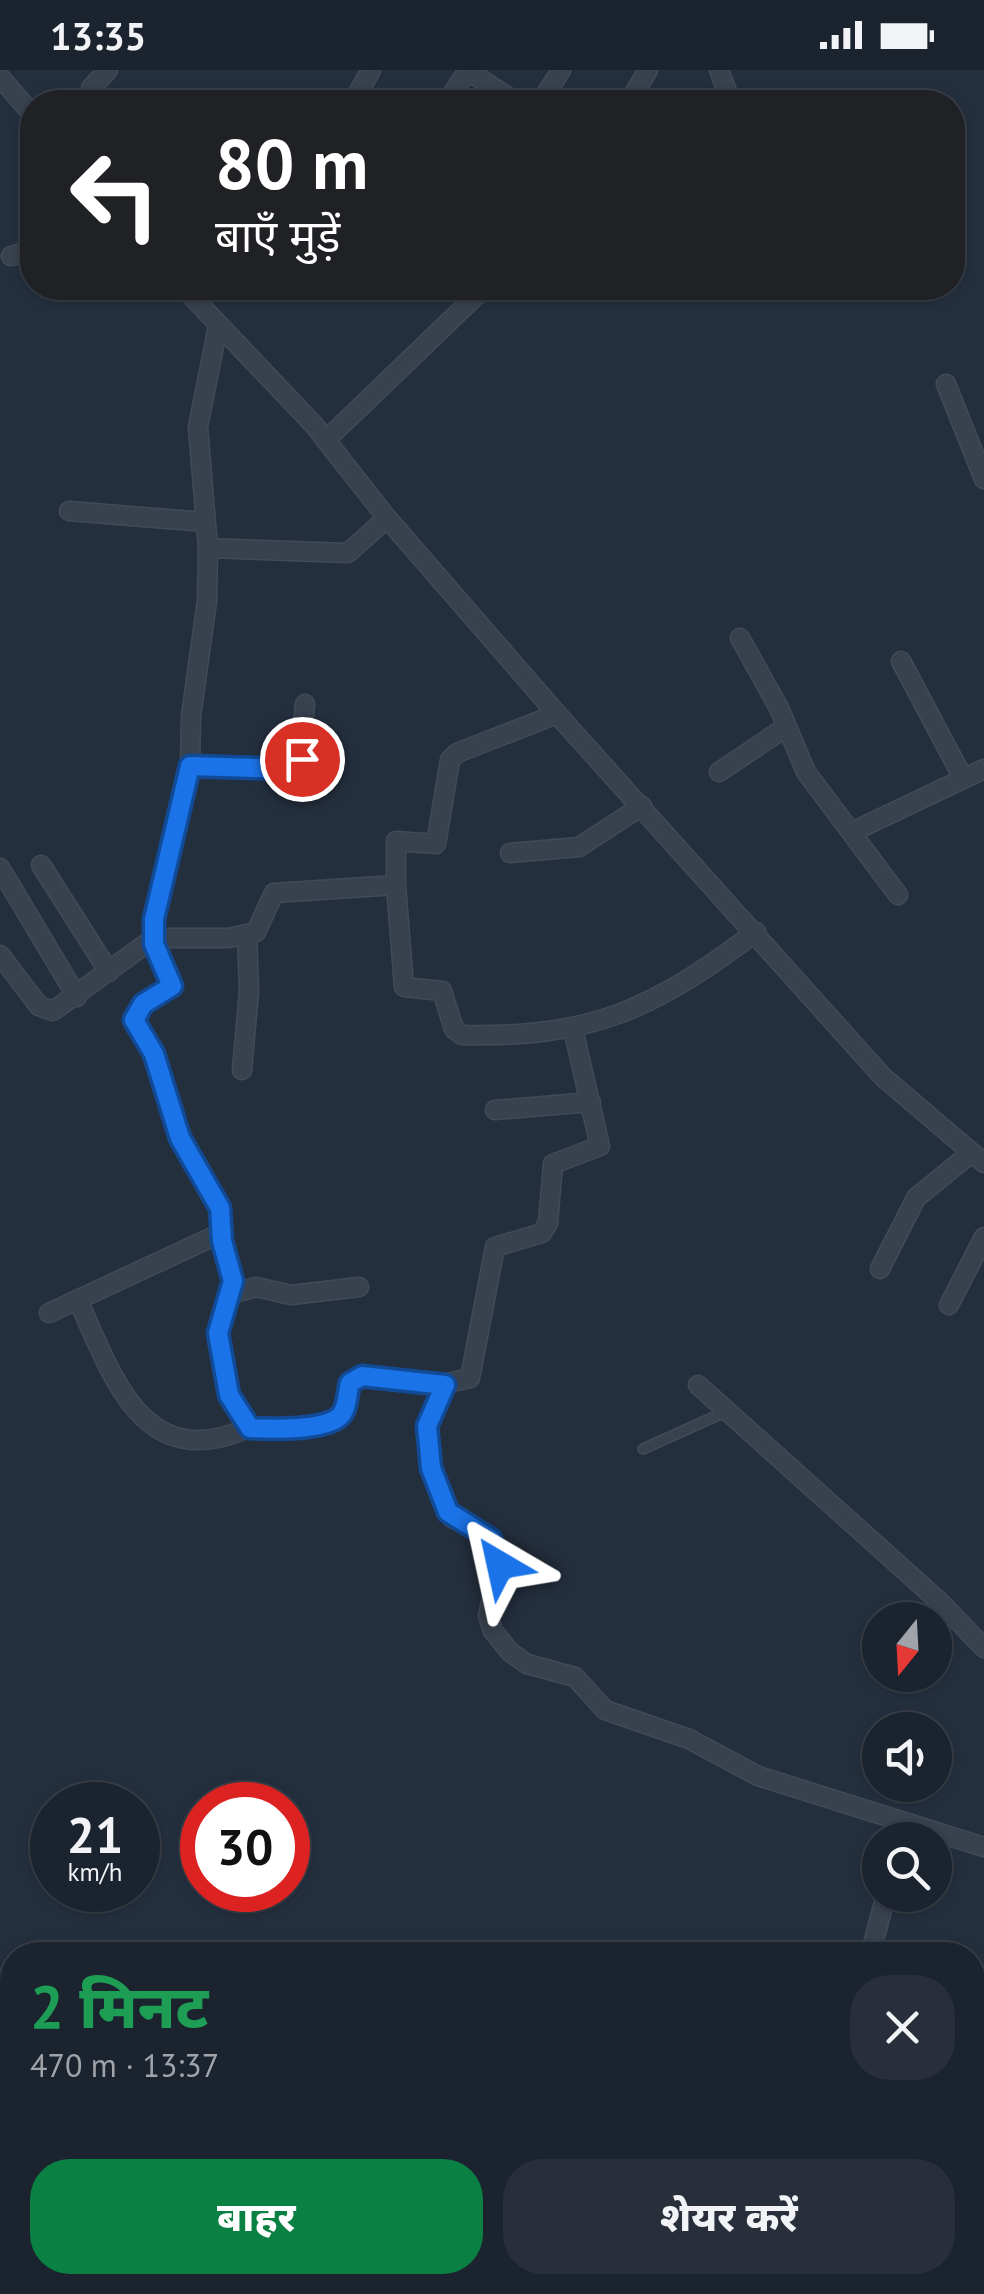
<!DOCTYPE html>
<html lang="hi">
<meta charset="utf-8">
<style>
:root{--surface:#1b232e;--page:#282f3a;--text:#f1f3f6;--muted:#a0a4aa;--line:#39404a;--accent:#0b8043}
body{margin:0;font-family:"PT Sans","Noto Sans Devanagari",sans-serif;background:var(--page);color:var(--text);height:100vh;display:flex;flex-direction:column;font-size:38px;white-space:nowrap}
*{box-sizing:border-box;margin:0}
p{font-size:32px;color:var(--muted)}
.icon{flex:none;width:55px;height:55px;fill:none;stroke:currentColor;stroke-width:2;stroke-linecap:round;stroke-linejoin:round}
.map{position:relative;flex:1;overflow:hidden}
.side{position:absolute;left:0px;top:1872px;width:985px;height:352px;display:flex;flex-direction:column;background:var(--surface);border-radius:40px 40px 0 0;box-shadow:0 2px 8px #0004,0 0 0 2px var(--line)}
.side>*{flex:none}
.top-card{position:absolute;left:20px;top:20px;width:945px;height:210px;border-radius:40px;box-shadow:0 2px 8px #0004,0 0 0 2px var(--line);background:#202124;color:#fff;overflow:hidden}
.needle{width:65px;rotate:198deg}
.tools{position:absolute;left:862px;top:1532px;display:grid;gap:20px}
.tools a{display:grid;place-items:center;width:90px;height:90px;border-radius:50%;background:var(--surface);box-shadow:0 2px 8px #0004,0 0 0 2px var(--line);font-size:50px}
.speed{position:absolute;left:30px;top:1712px;display:flex;gap:20px;font-size:50px;font-weight:700;text-align:center}
.speed>*{display:grid;place-content:center;width:130px;height:130px;border-radius:50%;background:var(--surface);box-shadow:0 2px 8px #0004,0 0 0 2px var(--line);line-height:1}
.speed small{font-size:25px;font-weight:400}
.speed .limit{border:15px solid #d22;background:#fff;color:#111}
.pin{position:absolute;display:grid;place-items:center;width:85px;height:85px;color:#fff;margin:-42px;border:5px solid #fff;border-radius:50%;box-shadow:0 2px 10px #0007}
.me{position:absolute;width:110px;margin:-55px;rotate:324deg;stroke-linejoin:round;filter:drop-shadow(0 0 8px #0008)}
.turn{display:flex;align-items:center;gap:35px;height:210px;padding:0 30px;font-size:45px}
.turn .icon{width:130px;height:130px;stroke-width:2.5}
.turn b{display:block;font-size:70px;line-height:85px}
.round{display:grid;place-items:center;flex:none;width:105px;height:105px;border-radius:40px;background:var(--page)}
.overview{display:flex;align-items:center;justify-content:space-between;height:170px;padding:0 30px}
h1{font-size:60px;font-weight:800;line-height:75px;color:#1e9e55}
.button{display:flex;gap:20px;margin-top:auto;padding:20px 30px}
.button a{flex:1;height:115px;border-radius:40px;background:var(--accent);color:#fff;font-size:40px;font-weight:800;line-height:115px;text-align:center}
.button a+a{background:var(--page);color:var(--text)}
.status{display:flex;justify-content:space-between;align-items:center;height:70px;padding:0 50px;background:var(--surface);direction:ltr}
.status svg{height:28px;fill:currentColor}
.map>svg:first-child{display:block}
.lines{fill:none;stroke-linecap:round;stroke-linejoin:round}
.service-casing{stroke:#414a57;stroke-width:12}
.minor-casing{stroke:#414a57;stroke-width:21}
.service{stroke:#38414e;stroke-width:9}
.minor{stroke:#38414e;stroke-width:18}
.route-casing{stroke:#114b97;stroke-width:25}
.route{stroke:#1a73e8;stroke-width:18}
</style>
<div class="status"><b>13:35</b><svg viewBox="0 0 49 12"><path d="M0 12V9h3v3zM5 12V6h3v6zM10 12V3h3v9zM15 12V0h3v12zM26 1h20v11H26zM47 4h2v5h-2z"/></svg></div>
<div class="map">
<svg width="984" height="2224" viewBox="0 0 984 2224">
<rect width="100%" height="100%" fill="#242f3e"/>
<g class="lines">
<g class="service-casing">
<path id="service" d="M643,1379L725,1342"/>
</g>
<g class="minor-casing">
<g id="minor">
<path d="M719,0L731,32"/>
<path d="M468,1L516,32"/>
<path d="M0,7L32,44"/>
<path d="M91,18L108,0"/>
<path d="M353,32L371,0"/>
<path d="M447,32L468,0"/>
<path d="M541,32L561,0"/>
<path d="M629,32L648,0"/>
<path d="M11,186L32,180"/>
<path d="M184,218L314,355L387,448L557,644L883,1007L984,1093"/>
<path d="M218,256L198,357L208,478L207,531L191,646L190,696L154,849V875L172,916L143,933L134,950L154,985L180,1068L220,1138L222,1171L233,1211L219,1263L229,1325L250,1357C270,1359 331,1361 342,1344C348,1335 347,1322 350,1313L362,1305L439,1315L470,1308L495,1177L542,1163L548,1153L553,1094L600,1076L573,959"/>
<path d="M946,314L984,409"/>
<path d="M326,370L484,218"/>
<path d="M69,441L205,452"/>
<path d="M208,478L348,483L387,448"/>
<path d="M740,568L779,638L806,702L898,825"/>
<path d="M901,591L963,708"/>
<path d="M190,696L299,697L305,634"/>
<path d="M719,702L786,657"/>
<path d="M854,761L984,699"/>
<path d="M510,783L579,777L642,736"/>
<path d="M41,795L109,902"/>
<path d="M0,798L77,927"/>
<path d="M396,815L404,917L442,921L454,959L462,965C593,968 653,939 756,862"/>
<path d="M0,885L39,936L53,941L154,868H229L256,862L274,823L396,815V771L436,774L450,690L457,683L557,644"/>
<path d="M242,1000L249,921L247,864"/>
<path d="M495,1040L591,1032"/>
<path d="M880,1199L916,1128L971,1083"/>
<path d="M231,1224L256,1217L291,1225L359,1217"/>
<path d="M78,1230C113,1308 144,1406 250,1357"/>
<path d="M949,1235L984,1167"/>
<path d="M49,1243L221,1163"/>
<path d="M445,1315L427,1356L431,1398L452,1448L486,1464L496,1477L500,1495L488,1545L493,1561L510,1582L527,1594L575,1607L605,1640L689,1669L758,1706L984,1777"/>
<path d="M698,1315L941,1533L984,1578"/>
<path d="M870,1885L886,1825"/>
<path d="M972,2180L984,2201"/>
<path d="M947,2224L984,2208"/>
</g>
</g>
<use href="#service" class="service"/>
<use href="#minor" class="minor"/>
</g>
<g class="lines">
<g class="route-casing">
<path id="route" d="M302,689L300,697L286,699L190,696L154,849V874L172,916L143,934L134,950L154,984L180,1068L220,1138L222,1171L233,1211L218,1263L229,1325L250,1358C270,1359 328,1361 341,1345C348,1337 347,1322 350,1313L362,1306L445,1315L427,1356L431,1398L448,1442L491,1469L500,1495"/>
</g>
<use href="#route" class="route"/>
</g>
</svg>
<div class="tools">
<a><svg class="needle" viewBox="-14 -14 28 28"><path d="M0-13l5 13h-10z" fill="#e53935"/><path d="M0 13l5-13h-10z" fill="#a0a4aa"/></svg></a>
<a><svg class="icon" aria-label="sound" viewBox="0 0 24 24"><path d="M4 9h4l5-4v14l-5-4H4zM17 9q2 3 0 6"/></svg></a>
<a><svg class="icon" aria-label="search" viewBox="0 0 24 24"><circle cx="10" cy="10" r="6"/><path d="M15 15l6 6"/></svg></a>
</div>
<div class="speed"><div>21<small>km/h</small></div><div class="limit">30</div></div>
<div class="pin" style="left:302px;top:689px;background:#d93025"><svg class="icon" aria-label="arrive" viewBox="0 0 24 24"><path d="M6 21V4h12l-3 4 3 4H6"/></svg></div>
<svg class="me" style="left:500px;top:1495px" viewBox="-20 -20 40 40"><path d="M0-17L14 15 0 8-14 15z" fill="#1a73e8" stroke="#fff" stroke-width="4"/></svg>
<div class="top-card">
<div class="turn"><svg class="icon" aria-label="left" viewBox="0 0 24 24"><path d="M17 20v-9H6M10 6l-5 5 5 5"/></svg><div><b>80 m</b>बाएँ मुड़ें</div></div>
</div>
<section class="side">
<div class="overview"><div><h1>2 मिनट</h1><p>470 m · 13:37</p></div><a class="round"><svg class="icon" aria-label="close" viewBox="0 0 24 24"><path d="M6 6l12 12M18 6L6 18"/></svg></a></div>
<div class="button"><a>बाहर</a><a>शेयर करें</a></div>
</section>
</div>
